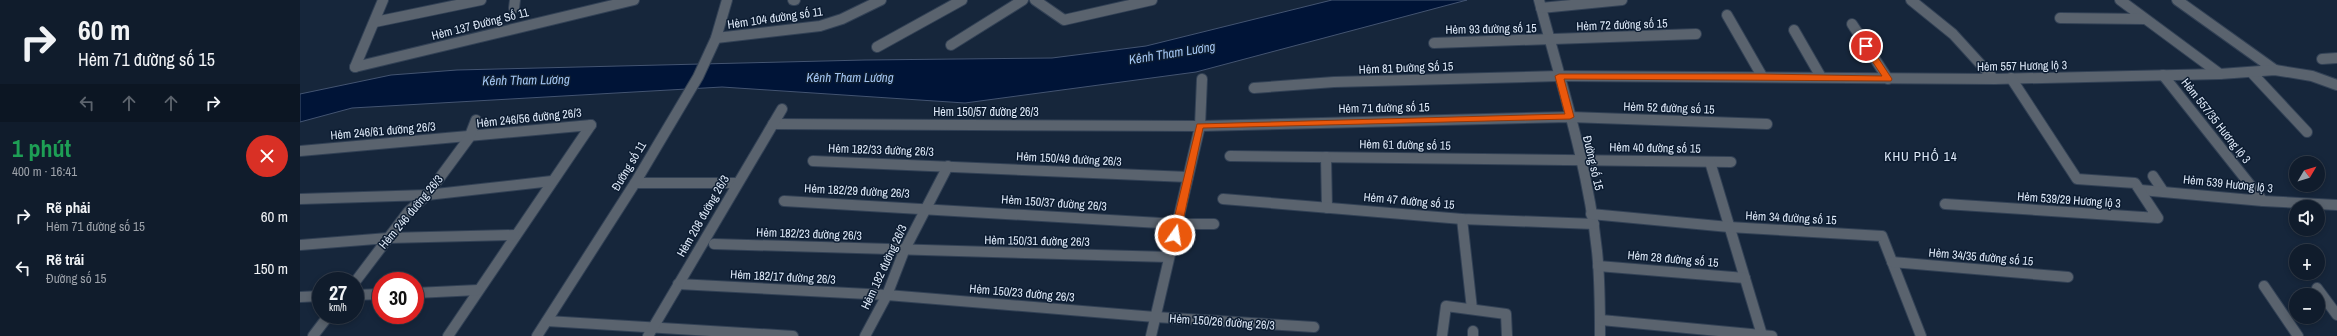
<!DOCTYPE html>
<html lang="vi">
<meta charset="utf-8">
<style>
:root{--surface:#101c2c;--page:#1e2938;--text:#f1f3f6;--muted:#9ca1a9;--line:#303a48}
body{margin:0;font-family:"Archivo Narrow",sans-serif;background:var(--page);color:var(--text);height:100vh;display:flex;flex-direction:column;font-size:15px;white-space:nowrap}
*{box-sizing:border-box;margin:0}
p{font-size:13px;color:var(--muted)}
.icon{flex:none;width:22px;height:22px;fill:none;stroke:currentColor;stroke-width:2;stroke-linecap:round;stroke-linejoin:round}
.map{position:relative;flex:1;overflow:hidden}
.panel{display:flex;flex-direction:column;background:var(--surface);width:300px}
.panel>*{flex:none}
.top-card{background:#101c2c;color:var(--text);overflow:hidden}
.needle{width:26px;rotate:52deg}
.tools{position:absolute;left:1989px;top:156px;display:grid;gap:8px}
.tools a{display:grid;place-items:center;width:36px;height:36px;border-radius:50%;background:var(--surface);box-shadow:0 2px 6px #0003,0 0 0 1px var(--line);font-size:20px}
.speed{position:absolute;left:12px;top:272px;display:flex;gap:8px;font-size:20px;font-weight:700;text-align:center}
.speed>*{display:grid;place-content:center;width:52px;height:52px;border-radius:50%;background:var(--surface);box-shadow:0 2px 6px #0003,0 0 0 1px var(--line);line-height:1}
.speed small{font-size:10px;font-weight:400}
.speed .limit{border:6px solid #d22;background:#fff;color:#111}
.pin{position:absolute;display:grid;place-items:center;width:34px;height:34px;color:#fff;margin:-17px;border:2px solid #fff;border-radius:50%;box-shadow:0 1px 4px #0007}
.me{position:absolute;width:44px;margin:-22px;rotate:13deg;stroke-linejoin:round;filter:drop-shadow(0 0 3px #0008)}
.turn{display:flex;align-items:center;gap:14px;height:84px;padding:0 12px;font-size:18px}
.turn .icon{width:52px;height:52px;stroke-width:2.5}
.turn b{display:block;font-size:28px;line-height:34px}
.lanes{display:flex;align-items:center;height:38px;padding:0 12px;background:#0003;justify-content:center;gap:20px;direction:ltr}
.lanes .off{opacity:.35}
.round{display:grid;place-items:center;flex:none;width:42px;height:42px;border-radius:21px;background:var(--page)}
.overview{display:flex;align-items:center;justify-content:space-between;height:68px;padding:0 12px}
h1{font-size:24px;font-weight:700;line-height:30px;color:#1e9e55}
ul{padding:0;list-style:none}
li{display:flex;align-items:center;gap:12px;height:52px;padding:0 12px}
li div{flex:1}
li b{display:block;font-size:15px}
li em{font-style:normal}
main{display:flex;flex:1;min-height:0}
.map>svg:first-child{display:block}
.water{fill:#001437;stroke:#435471}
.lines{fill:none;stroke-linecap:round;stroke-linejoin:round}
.lane-casing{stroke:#324155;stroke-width:12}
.street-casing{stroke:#324155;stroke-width:12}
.lane{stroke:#5a636e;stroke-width:10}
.street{stroke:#5a636e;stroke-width:10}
.route{fill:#ea580c;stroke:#983908}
.labels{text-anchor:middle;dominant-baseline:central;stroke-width:3;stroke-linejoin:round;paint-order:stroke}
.street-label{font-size:12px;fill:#dee9f8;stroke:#0c1c31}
.water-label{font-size:13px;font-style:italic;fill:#a3c5f2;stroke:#0c1c31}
.neighbourhood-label{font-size:13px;letter-spacing:1px;fill:#dee9f8;stroke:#0c1c31}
</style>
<main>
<section class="panel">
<div class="top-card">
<div class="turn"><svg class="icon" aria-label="right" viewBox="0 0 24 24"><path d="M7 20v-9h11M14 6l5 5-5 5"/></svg><div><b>60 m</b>Hẻm 71 đường số 15</div></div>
<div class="lanes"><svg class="icon off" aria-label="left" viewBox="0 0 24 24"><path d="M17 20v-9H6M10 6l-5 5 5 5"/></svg><svg class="icon off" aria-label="ahead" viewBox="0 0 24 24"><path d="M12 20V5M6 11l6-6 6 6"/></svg><svg class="icon off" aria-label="ahead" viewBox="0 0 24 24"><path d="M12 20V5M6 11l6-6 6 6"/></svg><svg class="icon" aria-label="right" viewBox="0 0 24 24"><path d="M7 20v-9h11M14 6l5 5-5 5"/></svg></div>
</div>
<div class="overview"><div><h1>1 phút</h1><p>400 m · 16:41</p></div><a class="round" style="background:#d93025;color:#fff"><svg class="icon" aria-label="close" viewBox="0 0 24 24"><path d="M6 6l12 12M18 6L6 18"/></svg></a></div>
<ul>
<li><svg class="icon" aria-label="right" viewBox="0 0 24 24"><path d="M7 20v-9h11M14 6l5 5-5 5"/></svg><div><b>Rẽ phải</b><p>Hẻm 71 đường số 15</p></div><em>60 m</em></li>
<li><svg class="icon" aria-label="left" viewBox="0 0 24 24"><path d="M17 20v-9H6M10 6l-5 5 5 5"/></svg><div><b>Rẽ trái</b><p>Đường số 15</p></div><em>150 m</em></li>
</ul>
</section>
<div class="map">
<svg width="2037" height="336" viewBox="0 0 2037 336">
<rect width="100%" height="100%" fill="#16263b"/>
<path class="water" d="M1032,0H1167L896,72L665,103L422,87L52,108L0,122V94L91,75L157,70L565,60L752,58L846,46Z"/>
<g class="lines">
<g class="lane-casing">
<g id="lane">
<path d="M954,88L1034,82L1259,76"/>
<path d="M1853,176L1863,191"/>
<path d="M148,336L291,125"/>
</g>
</g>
<g class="street-casing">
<g id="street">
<path d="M493,0H495"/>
<path d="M735,0L764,20L852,0"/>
<path d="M1239,0C1261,83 1288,166 1297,251C1300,279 1300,308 1300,336"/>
<path d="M1611,0L1653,34L1694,79"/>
<path d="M1820,0L1920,74"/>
<path d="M1877,0L1975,70"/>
<path d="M214,8L215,0"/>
<path d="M1241,8L1322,0"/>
<path d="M1427,15L1462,76"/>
<path d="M1760,18L1845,19"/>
<path d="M75,22L181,0"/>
<path d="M1552,24L1588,79"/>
<path d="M1494,30L1521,77"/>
<path d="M416,38L520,26L542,19L581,0"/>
<path d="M1134,43L1396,34"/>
<path d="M651,45L723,0"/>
<path d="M577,47L662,0"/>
<path d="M2022,59L2037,58"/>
<path d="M55,67L334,0"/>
<path d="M55,67L83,0"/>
<path d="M1951,72L2007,132"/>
<path d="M1863,75L1963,201"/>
<path d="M1259,76L1694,79L1920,74L1975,70L2012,76L2037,85"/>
<path d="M473,124L900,126L1270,117L1467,124"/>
<path d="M0,151L291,125"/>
<path d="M930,156L1431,162"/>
<path d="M1026,157L1027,208"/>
<path d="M513,161L888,177"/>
<path d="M1410,162L1462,335"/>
<path d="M335,183H437"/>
<path d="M1841,190L1963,201L2037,205"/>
<path d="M0,199L127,195L252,181"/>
<path d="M923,199L1162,219L1294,224"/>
<path d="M484,201L877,224H914"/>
<path d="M1645,204L1858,218L1835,183L1777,179L1711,78"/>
<path d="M1291,214L1429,227L1582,236L1621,336"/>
<path d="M1162,219L1172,309"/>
<path d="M414,244L869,257"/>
<path d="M0,245L88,238L215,235"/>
<path d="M1592,262L1768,277"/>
<path d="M1298,266L1445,278"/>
<path d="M55,282L108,212L127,195L169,138L176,120"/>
<path d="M378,284L587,295L855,317L1014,327"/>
<path d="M1964,286L1998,336"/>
<path d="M2017,288L2037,315"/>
<path d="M115,293L178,290"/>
<path d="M55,295L81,294"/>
<path d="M0,297L21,296"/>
<path d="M1301,320L1472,336"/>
<path d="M247,321L493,336"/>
<path d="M1173,331V336"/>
<path d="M13,336L29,315"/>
<path d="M237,336L335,183L398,77L416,38L427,0"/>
<path d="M348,336L482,109"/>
<path d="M565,336L587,295L604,251L648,166"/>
<path d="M851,336L900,126L902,79"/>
<path d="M1142,336L1146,306L1206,314L1207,336"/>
</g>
</g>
<use href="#lane" class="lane"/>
<use href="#street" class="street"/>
</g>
<path class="route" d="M1564,44H1569L1592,79L1591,81L1264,79L1274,117L1270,119L903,128L880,235L875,238L870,235L897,124L1265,114L1255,76L1259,74H1462L1582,76L1562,46Z"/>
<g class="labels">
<g class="street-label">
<text transform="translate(475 18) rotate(-8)">Hẻm 104 đường số 11</text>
<text transform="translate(180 24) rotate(-14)">Hẻm 137 Đường Số 11</text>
<text transform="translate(1322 25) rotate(-2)">Hẻm 72 đường số 15</text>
<text transform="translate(1191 29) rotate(-1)">Hẻm 93 đường số 15</text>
<text transform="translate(1722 66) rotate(-1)">Hẻm 557 Hương lộ 3</text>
<text transform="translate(1106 68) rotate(-2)">Hẻm 81 Đường Số 15</text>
<text transform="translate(1084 108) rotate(-1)">Hẻm 71 đường số 15</text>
<text transform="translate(1369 108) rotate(2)">Hẻm 52 đường số 15</text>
<text x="686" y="112">Hẻm 150/57 đường 26/3</text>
<text transform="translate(229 118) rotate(-6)">Hẻm 246/56 đường 26/3</text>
<text transform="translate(1916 121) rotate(52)">Hẻm 557/35 Hương lộ 3</text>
<text transform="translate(83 131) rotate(-5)">Hẻm 246/61 đường 26/3</text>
<text transform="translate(1105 145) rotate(1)">Hẻm 61 đường số 15</text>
<text transform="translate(1355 148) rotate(1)">Hẻm 40 đường số 15</text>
<text transform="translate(581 150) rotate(2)">Hẻm 182/33 đường 26/3</text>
<text transform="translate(769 159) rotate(3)">Hẻm 150/49 đường 26/3</text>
<text transform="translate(1293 163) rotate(77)">Đường số 15</text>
<text transform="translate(329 166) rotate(-59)">Đường số 11</text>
<text transform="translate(1928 184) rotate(6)">Hẻm 539 Hương lộ 3</text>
<text transform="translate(557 191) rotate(3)">Hẻm 182/29 đường 26/3</text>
<text transform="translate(1769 200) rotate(4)">Hẻm 539/29 Hương lộ 3</text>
<text transform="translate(1109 201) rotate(5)">Hẻm 47 đường số 15</text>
<text transform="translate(754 203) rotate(4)">Hẻm 150/37 đường 26/3</text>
<text transform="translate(111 212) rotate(-50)">Hẻm 246 đường 26/3</text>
<text transform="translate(403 216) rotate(-60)">Hẻm 208 đường 26/3</text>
<text transform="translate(1491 218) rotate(3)">Hẻm 34 đường số 15</text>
<text transform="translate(509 234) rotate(2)">Hẻm 182/23 đường 26/3</text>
<text transform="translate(737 241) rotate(1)">Hẻm 150/31 đường 26/3</text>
<text transform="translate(1681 257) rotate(5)">Hẻm 34/35 đường số 15</text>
<text transform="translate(1373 259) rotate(5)">Hẻm 28 đường số 15</text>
<text transform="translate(584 267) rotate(-65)">Hẻm 182 đường 26/3</text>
<text transform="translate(483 277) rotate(3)">Hẻm 182/17 đường 26/3</text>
<text transform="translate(722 293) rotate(5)">Hẻm 150/23 đường 26/3</text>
<text transform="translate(922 322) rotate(4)">Hẻm 150/26 đường 26/3</text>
</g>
<g class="water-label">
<text transform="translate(872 53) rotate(-9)">Kênh Tham Lương</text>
<text x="550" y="77">Kênh Tham Lương</text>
<text transform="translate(226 80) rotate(-1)">Kênh Tham Lương</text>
</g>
<g class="neighbourhood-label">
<text x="1621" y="156">KHU PHỐ 14</text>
</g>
</g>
</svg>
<div class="tools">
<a><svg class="needle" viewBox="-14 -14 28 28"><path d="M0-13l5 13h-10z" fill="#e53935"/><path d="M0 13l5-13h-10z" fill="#9ca1a9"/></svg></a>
<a><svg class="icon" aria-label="sound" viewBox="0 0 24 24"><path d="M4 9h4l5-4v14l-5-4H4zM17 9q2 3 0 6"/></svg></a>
<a>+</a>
<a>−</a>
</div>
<div class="speed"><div>27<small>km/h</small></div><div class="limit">30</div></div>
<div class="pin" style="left:1566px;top:46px;background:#d93025"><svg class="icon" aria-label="arrive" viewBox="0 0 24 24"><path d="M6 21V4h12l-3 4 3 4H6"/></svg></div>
<svg class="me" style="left:875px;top:235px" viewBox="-20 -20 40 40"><circle r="17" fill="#ea580c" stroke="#fff" stroke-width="3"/><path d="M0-11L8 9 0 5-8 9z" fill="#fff"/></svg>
</div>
</main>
